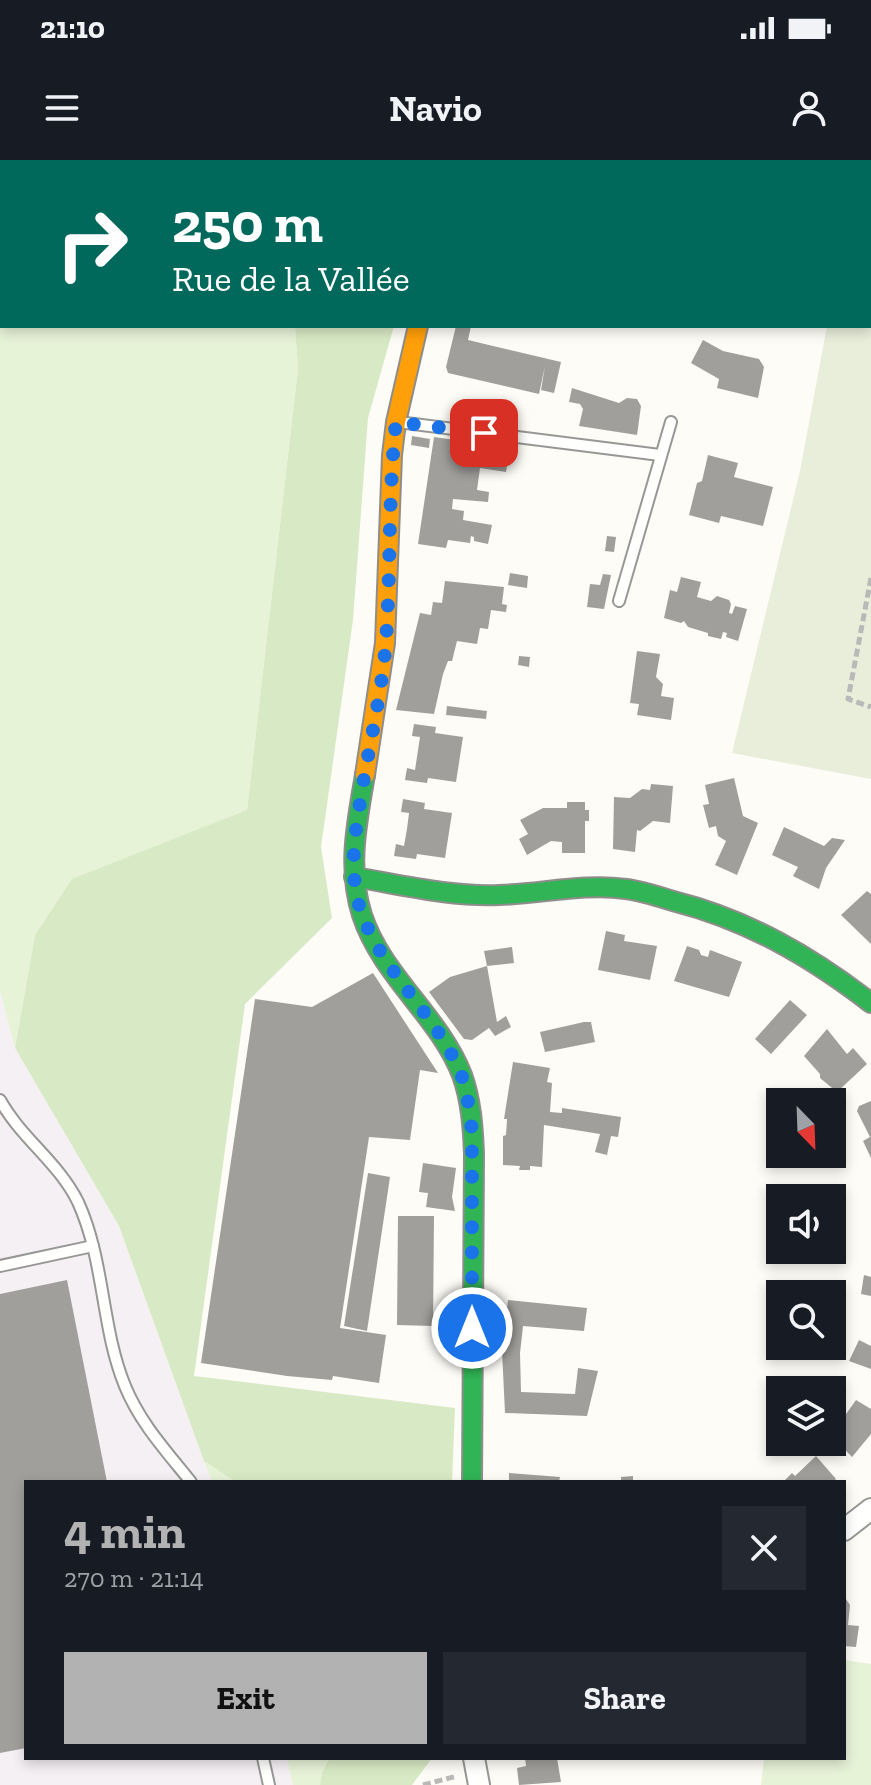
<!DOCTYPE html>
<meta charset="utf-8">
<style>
:root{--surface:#171b24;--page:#242831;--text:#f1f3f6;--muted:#9ea1a6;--accent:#b2b2b3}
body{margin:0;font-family:"Zilla Slab",serif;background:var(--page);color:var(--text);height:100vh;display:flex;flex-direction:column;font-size:30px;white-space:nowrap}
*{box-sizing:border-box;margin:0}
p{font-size:26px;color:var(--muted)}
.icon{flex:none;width:44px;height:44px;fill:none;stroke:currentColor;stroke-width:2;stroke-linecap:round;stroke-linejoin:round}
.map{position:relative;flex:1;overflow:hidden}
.panel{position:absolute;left:24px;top:1320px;width:822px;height:280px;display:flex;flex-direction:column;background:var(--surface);border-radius:0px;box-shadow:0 4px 12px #0003}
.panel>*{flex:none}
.hud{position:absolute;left:0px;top:0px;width:872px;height:168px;box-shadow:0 4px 12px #0003;background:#00695c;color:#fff;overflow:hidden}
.needle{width:52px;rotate:157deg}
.buttons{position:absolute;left:766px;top:928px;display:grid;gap:16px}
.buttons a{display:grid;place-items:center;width:80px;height:80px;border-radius:0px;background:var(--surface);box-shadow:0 4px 12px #0003;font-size:40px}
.pin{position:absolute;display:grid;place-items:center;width:68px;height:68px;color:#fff;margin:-34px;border-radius:16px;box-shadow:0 4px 12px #0006}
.me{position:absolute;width:88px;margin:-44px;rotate:0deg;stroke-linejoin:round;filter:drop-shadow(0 0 6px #0008)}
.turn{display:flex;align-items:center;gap:28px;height:168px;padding:0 40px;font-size:36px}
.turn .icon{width:104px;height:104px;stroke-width:2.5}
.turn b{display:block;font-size:56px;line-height:68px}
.round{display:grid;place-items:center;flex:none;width:84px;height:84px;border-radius:0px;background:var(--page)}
.summary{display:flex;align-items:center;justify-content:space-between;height:136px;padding:0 40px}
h1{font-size:48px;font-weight:700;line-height:60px;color:var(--accent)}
.button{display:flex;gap:16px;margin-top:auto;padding:16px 40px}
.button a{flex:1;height:92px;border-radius:0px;background:var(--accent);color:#111;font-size:32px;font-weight:700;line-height:92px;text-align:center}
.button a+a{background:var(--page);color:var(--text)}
.status{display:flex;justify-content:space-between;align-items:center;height:56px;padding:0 40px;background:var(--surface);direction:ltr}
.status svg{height:22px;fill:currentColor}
header{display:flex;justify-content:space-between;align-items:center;height:104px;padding:0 40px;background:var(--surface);font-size:36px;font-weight:700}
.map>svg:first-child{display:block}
.industrial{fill:#f5f0f3}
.green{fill:#e7f3d7}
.forest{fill:#d8eac5}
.cemetery{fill:#e9eedb}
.building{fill:#a19f9c}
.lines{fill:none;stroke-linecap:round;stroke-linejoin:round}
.lane-casing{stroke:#979795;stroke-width:14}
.street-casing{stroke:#979795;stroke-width:24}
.fast-casing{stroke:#8e8d8b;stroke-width:22}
.slow-casing{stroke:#8e8d8b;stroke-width:22}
.path{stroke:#b9b9b8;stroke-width:5;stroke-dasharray:8 4;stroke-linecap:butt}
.lane{stroke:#fffffe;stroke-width:10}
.street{stroke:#fffffe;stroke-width:20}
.fast{stroke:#30b455;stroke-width:18}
.slow{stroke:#ff9f0a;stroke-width:18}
.route{stroke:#1a73e8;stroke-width:14;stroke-dasharray:0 25.2}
</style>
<div class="status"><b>21:10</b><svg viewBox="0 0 49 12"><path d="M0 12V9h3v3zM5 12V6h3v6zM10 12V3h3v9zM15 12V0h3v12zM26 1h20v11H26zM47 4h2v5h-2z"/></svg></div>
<header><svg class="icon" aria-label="menu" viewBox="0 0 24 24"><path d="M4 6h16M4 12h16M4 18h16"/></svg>Navio<svg class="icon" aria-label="person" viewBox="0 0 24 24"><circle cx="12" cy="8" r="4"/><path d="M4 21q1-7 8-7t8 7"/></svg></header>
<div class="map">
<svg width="871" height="1625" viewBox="0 0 871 1625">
<rect width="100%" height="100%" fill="#fdfcf7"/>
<path class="industrial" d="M0,831L15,888L119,1066L212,1322H26V1598H287L293,1625H0Z"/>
<g class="green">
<path d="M0,0L244,2H2V166H295L298,209L247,650L187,675L35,775L15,888L0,831Z"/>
<path d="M204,1301L236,1322H212Z"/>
<path d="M844,1500L871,1504V1625H761L764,1598H844Z"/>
<path d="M287,1598H330L322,1612L320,1625H293Z"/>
</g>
<g class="forest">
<path d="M238,0H410L416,2H244Z"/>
<path d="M295,166H394L368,258L353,460L321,687L332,758L245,844L194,1216L455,1248L452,1322H236L204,1301L119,1066L15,888L35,775L72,719L247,650L298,209Z"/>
<path d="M330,1598H432L412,1625H320L322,1612Z"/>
</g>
<path class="cemetery" d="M858,0H871V619L732,593L800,311L827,166H870V2H858Z"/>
<g class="building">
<path d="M456,166H471L468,180L561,202L554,233L541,230L545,206L539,234L448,213L446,207Z"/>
<path d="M703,180L723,191L759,199L764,207L758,238L717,228L719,219L691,203Z"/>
<path d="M572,228L619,243L627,238L637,239L641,246L637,275L579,266L583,249L580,244L569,242Z"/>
<path d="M412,276L430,279L429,288L411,285Z"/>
<path d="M434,277L476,283L475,295L481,296L482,283L510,287L506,312L480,308L477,330L489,332L488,342L453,339L452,349L464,351L463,360L492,365L488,384L474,381V377L471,376L470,383L448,380L446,388L418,384Z"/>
<path d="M708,295L738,303L734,317L773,327L763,366L721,356L719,363L689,355L697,323L702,321Z"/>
<path d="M607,376L616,377L614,392L605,391Z"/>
<path d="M510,413L528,416L527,428L508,425Z"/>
<path d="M603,414L611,415L604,449L587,447L590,424L600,425Z"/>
<path d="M681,417L701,422L697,437L711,441L717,436L729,440L731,444L729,453L732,454L735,446L747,449L738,481L726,477L727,473L723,472L721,479L708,476V473L688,467L684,461L681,463L664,458L670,430L677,432Z"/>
<path d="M445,421L504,427L502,444L507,445L506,452L491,450L488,469L480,468L477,484L457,481L452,501H448L443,514L434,554L396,550L420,453L431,455L433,442L442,443Z"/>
<path d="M637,491L660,494L656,517L663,524L661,536L674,538L671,560L637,555L639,544L630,543Z"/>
<path d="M519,496L530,497L529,507L518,505Z"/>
<path d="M447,546L487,551L486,559L446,555Z"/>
<path d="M414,564L436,567L435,573L463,577L456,622L428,618L427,623L405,620L407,608L415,610L420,577L412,576Z"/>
<path d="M734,618L743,656L758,663L737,715L715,705L726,681L718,676L716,666L709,668L703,645L709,644L705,625Z"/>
<path d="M651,624L673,626L670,663L653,661L640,671L637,670L635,692L613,689L614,637L630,638L642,629L650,630Z"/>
<path d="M403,639L425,643L424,649L452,653L445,698L417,694L416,699L394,696L396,684L404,686L407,669L409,653L401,652Z"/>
<path d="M567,642H585V650H589V661H585V693H562V682L551,681L527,695L519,679L528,674L520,660L543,648H567Z"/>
<path d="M784,667L824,686L832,678L845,680L826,708L819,729L793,716L798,707L772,695Z"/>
<path d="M867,731L871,734V784L841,755Z"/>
<path d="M606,771L625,775L624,781L657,786L650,820L598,810Z"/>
<path d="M687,786L699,790L701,795L708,797L710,790L742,802L729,837L674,821Z"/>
<path d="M512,787L514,803L487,806L484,791Z"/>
<path d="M487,806L497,862L506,856L511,867L495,876L489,868L472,880L464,879L429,832L450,817Z"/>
<path d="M373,813L438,913L420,910L410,980L369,977L340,1168L386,1175L379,1223L333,1216L332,1220L287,1216L201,1203L255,839L312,847Z"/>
<path d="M790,840L807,855L771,894L755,879Z"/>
<path d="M584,862H591L595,882L545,892L540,872Z"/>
<path d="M827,869L847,894L853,888L867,904L837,932L820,918V914L804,896Z"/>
<path d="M513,902L550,908L547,922L552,923L550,952L562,953V948L621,957L618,977L611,976L607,995L595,992L600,974L544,965L542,1007L530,1006V1010H519L520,1006L503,1005V976L506,975L507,959H504Z"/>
<path d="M871,941V998L863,981L870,977L857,951L859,946Z"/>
<path d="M423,1003L456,1008L452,1037L455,1051L426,1047L428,1033L419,1032Z"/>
<path d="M368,1013L390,1017L367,1171L344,1166Z"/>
<path d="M398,1056H434L433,1166L397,1165Z"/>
<path d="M864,1115L871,1117V1136L861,1134Z"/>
<path d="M67,1120L107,1322H26V1588L0,1593V1134Z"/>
<path d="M508,1140L587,1148L584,1171L523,1166L520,1193L521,1232L575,1234L578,1208L598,1211L587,1256L505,1253L502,1191Z"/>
<path d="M859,1180L871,1186V1209L849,1201Z"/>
<path d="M856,1240L871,1249V1274L852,1297L832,1276V1251L838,1252L844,1257Z"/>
<path d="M816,1296L836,1319L833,1322H783L792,1313L795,1316Z"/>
<path d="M509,1313L560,1317L559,1322H509Z"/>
<path d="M633,1316V1322H621V1317Z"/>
<path d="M844,1436L850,1445L848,1465L859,1466L856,1487L844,1486Z"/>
<path d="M525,1598H557L561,1622L519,1625L517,1608L526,1606Z"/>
</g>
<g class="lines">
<g class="lane-casing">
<g id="lane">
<path d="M398,262L660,295"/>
<path d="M619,441L671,262"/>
<path d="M0,940C21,978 59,1003 78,1042C105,1101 101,1168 125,1226C140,1263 167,1292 191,1322"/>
<path d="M0,1106L93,1086"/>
<path d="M263,1598L269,1625"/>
</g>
</g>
<g class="street-casing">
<g id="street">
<path d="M463,2L464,0"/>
<path d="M844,1370L871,1349"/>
<path d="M474,1598L479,1625"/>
</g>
</g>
<g class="fast-casing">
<g id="fast">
<path d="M365,615C357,662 347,708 362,755C382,816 439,856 462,915C471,940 473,967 474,994L472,1322"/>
<path d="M354,717C402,725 450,737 499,735C541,734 583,723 626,729C642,731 657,736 673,741C748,760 810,796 871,843"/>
</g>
</g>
<g class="slow-casing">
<path id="slow" d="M365,615L385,483L392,295L396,262L418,166"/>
</g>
<g class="path">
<path d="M415,0L422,2"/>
<path d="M871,418L848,539L871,547"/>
<path d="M423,1625L457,1616"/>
</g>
<use href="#lane" class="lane"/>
<use href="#street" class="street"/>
<use href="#fast" class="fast"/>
<use href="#slow" class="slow"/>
</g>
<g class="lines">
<path class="route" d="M472,1168V970C469,952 468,934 462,917C438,854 378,810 359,745C349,709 355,673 361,637C369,585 382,533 386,481C391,408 388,334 396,262L484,273"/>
</g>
</svg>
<div class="buttons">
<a><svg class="needle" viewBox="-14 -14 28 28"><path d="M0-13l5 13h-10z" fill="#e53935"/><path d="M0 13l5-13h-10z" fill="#9ea1a6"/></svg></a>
<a><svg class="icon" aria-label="sound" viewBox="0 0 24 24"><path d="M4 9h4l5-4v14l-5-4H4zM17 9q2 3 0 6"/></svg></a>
<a><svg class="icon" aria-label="search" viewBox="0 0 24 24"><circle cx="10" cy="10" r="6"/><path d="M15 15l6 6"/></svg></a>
<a><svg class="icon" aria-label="layers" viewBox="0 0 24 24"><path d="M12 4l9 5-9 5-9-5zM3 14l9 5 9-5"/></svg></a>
</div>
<div class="pin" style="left:484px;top:273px;background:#d93025"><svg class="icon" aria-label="arrive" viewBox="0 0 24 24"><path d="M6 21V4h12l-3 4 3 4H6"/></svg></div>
<svg class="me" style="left:472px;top:1168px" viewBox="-20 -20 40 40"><circle r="17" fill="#1a73e8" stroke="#fff" stroke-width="3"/><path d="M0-11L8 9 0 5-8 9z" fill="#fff"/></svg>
<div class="hud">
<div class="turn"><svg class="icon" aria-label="right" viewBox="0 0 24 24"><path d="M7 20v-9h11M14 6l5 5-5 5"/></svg><div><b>250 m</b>Rue de la Vallée</div></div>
</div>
<section class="panel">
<div class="summary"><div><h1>4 min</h1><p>270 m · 21:14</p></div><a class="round"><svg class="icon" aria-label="close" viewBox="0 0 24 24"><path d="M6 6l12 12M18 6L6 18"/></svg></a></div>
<div class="button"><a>Exit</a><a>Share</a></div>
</section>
</div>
